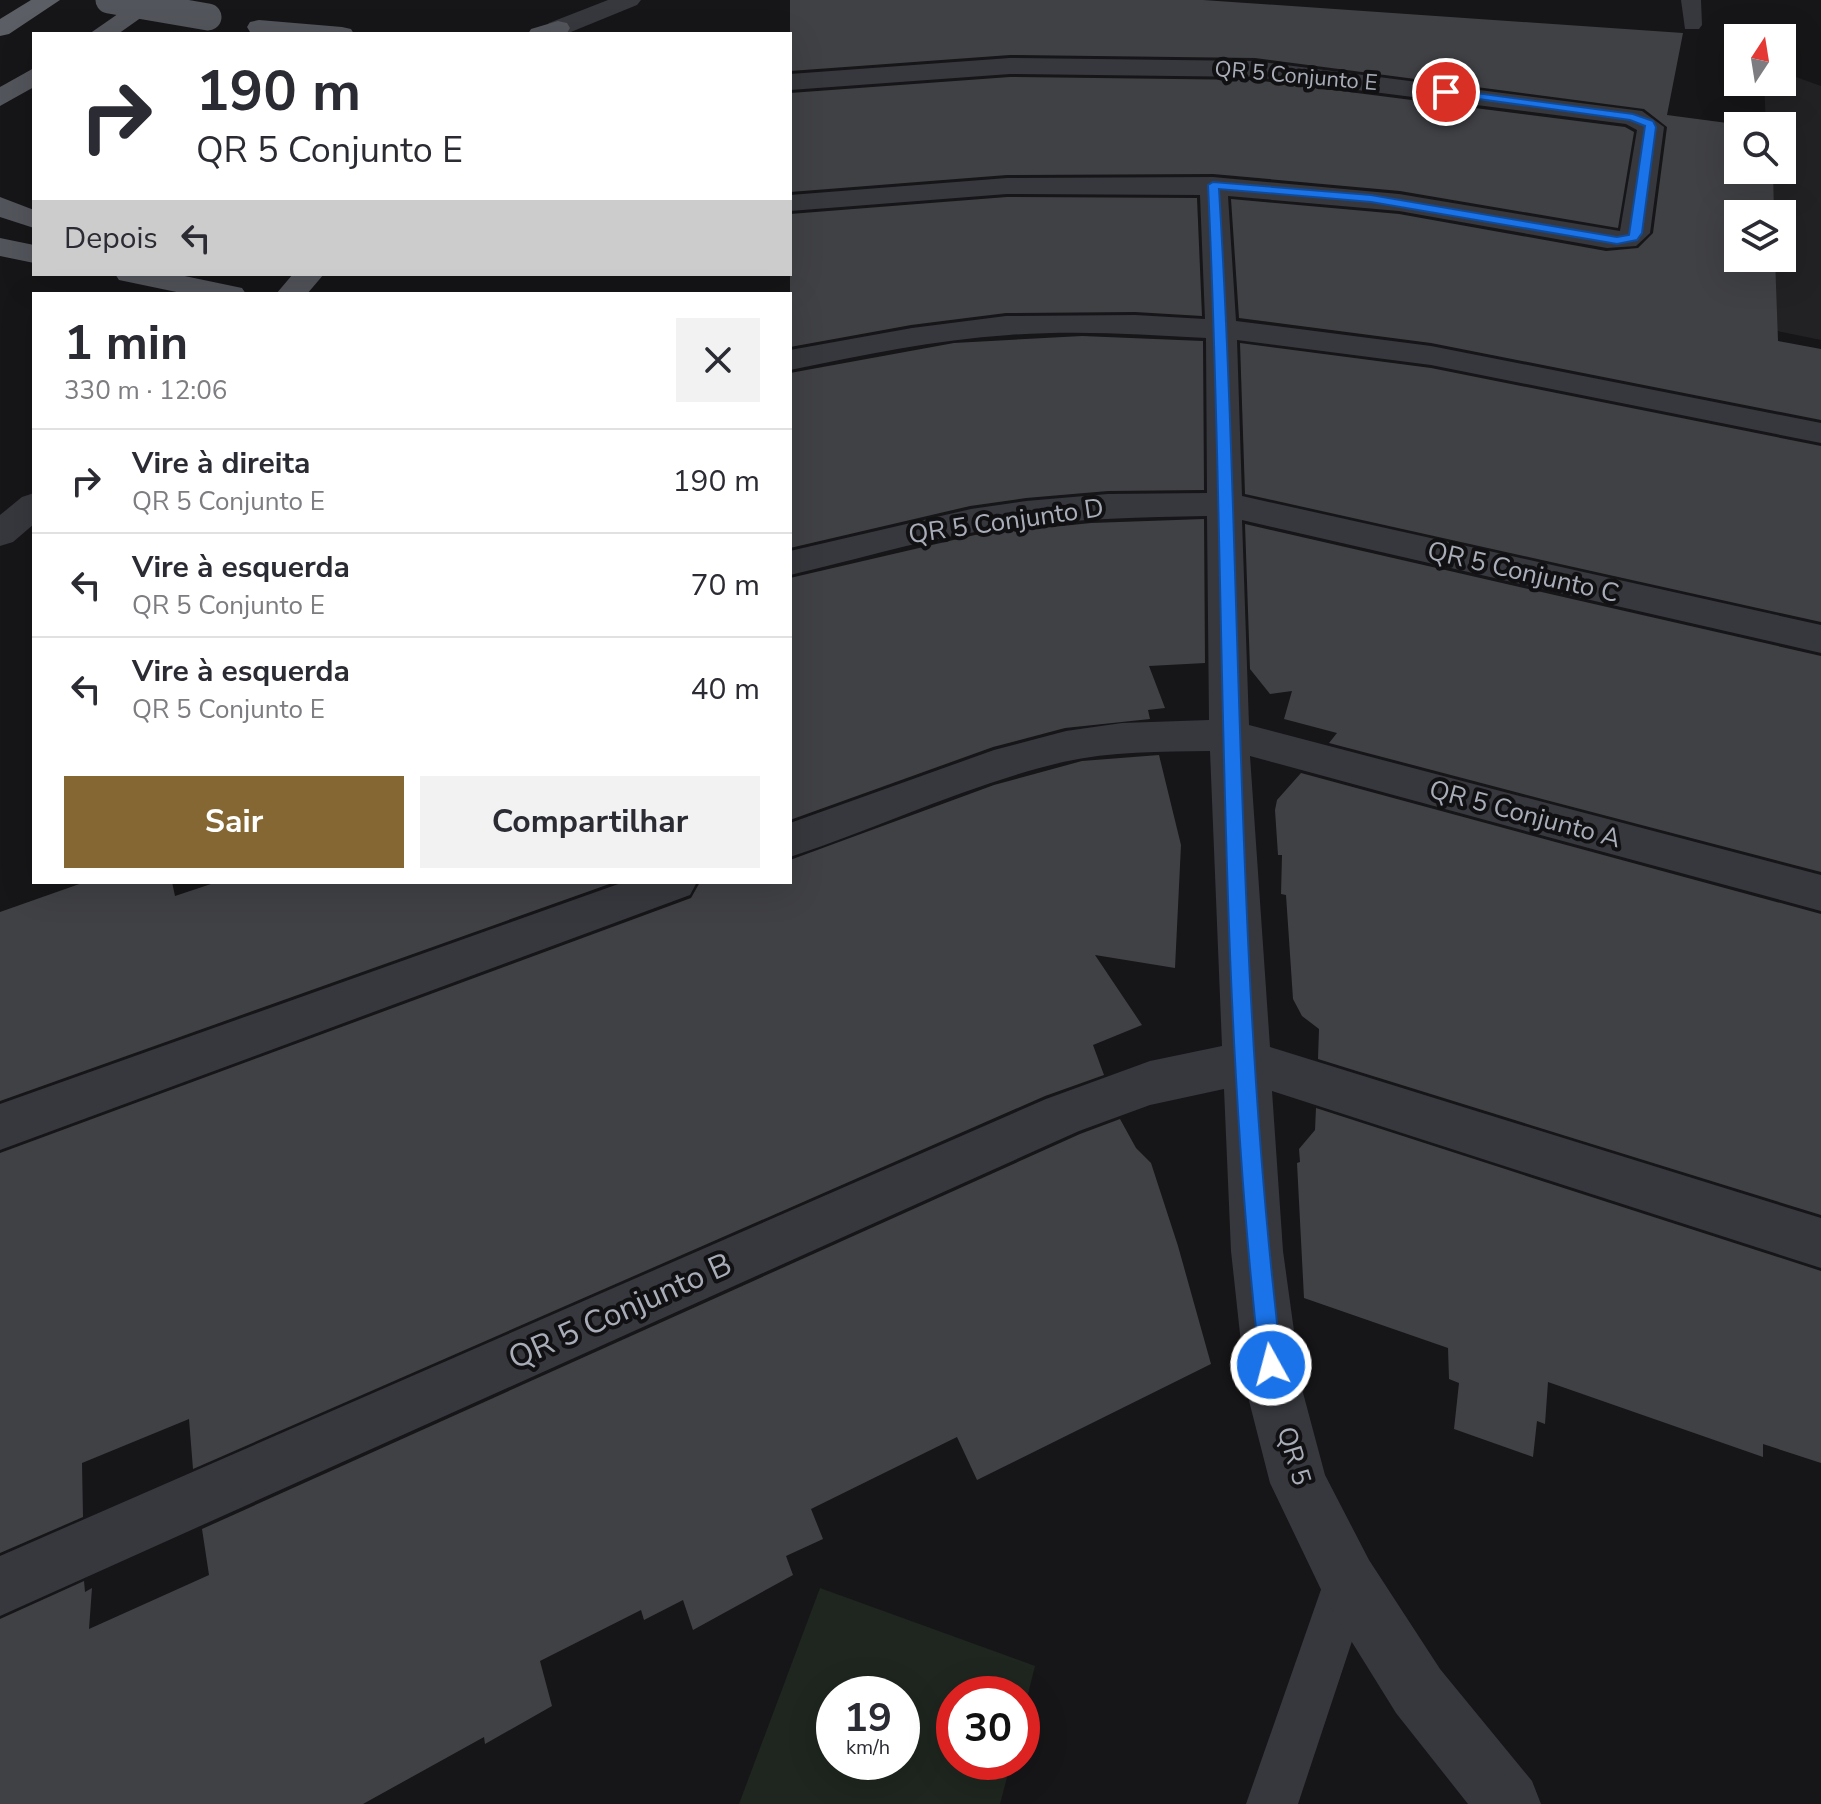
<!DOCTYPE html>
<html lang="pt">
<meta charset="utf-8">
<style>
:root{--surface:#fff;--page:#f2f2f3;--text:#2b2b33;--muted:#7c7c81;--line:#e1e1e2;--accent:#856733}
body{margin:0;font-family:"Nunito Sans",sans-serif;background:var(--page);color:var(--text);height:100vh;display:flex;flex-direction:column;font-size:30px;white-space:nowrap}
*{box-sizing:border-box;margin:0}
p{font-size:26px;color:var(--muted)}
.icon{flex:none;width:44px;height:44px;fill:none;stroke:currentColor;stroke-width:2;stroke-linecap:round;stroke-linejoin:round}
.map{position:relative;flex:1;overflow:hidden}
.side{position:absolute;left:32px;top:292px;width:760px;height:592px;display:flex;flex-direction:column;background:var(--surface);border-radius:0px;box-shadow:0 8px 32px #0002}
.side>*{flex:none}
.guide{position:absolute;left:32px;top:32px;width:760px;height:244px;border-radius:0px;box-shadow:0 8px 32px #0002;background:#fff;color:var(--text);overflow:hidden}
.needle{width:52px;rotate:12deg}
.buttons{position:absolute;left:1724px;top:24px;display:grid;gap:16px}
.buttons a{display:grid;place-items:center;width:72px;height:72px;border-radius:0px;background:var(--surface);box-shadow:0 8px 32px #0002;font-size:40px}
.speed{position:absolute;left:816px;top:1676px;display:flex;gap:16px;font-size:40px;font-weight:700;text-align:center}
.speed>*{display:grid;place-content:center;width:104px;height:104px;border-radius:50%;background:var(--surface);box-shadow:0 8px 32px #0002;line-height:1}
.speed small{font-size:20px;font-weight:400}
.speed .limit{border:12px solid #d22;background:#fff;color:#111}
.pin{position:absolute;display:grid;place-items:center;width:68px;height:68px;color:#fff;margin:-34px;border:4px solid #fff;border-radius:50%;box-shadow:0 2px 8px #0007}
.me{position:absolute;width:88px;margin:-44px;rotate:353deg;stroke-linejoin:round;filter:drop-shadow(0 0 6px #0008)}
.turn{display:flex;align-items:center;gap:28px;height:168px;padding:0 32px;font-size:36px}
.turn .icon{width:104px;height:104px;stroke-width:2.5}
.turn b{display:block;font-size:56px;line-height:68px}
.then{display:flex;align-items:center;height:76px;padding:0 32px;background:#0003;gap:16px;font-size:30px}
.round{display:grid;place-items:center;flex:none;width:84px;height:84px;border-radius:0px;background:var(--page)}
.summary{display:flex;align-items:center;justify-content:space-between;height:136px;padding:0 32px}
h1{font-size:48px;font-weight:700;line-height:60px}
.primary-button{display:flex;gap:16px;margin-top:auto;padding:16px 32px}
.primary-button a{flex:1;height:92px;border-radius:0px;background:var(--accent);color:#fff;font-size:32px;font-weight:700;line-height:92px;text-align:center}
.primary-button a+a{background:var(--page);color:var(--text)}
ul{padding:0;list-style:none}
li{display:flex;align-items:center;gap:24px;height:104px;padding:0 32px;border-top:2px solid var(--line)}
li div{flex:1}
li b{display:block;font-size:30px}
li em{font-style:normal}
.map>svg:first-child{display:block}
.built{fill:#222225}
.green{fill:#1e261f;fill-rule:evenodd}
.building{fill:#404145}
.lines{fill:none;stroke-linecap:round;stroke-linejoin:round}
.service{fill:#37383d;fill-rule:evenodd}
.minor{fill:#37383d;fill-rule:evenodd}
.tertiary{fill:#37383d;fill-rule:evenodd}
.primary{fill:#53555c;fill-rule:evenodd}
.trunk{fill:#5b5e65;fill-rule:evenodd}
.primary-bridge{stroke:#53555c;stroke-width:27}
.route{fill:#1a73e8;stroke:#114b97;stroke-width:2}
.labels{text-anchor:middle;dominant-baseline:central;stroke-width:8;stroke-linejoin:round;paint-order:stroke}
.far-street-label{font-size:22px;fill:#a8adb8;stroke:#111113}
.street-label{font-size:26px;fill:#a8adb8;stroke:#111113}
.near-street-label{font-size:32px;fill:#a8adb8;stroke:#111113}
</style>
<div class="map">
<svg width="1821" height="1804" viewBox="0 0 1821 1804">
<rect width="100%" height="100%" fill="#161618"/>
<path class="built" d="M1782,72L1821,86V340L1651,305L1774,269L1773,258H1782V214H1771L1769,170H1782V126H1766L1764,82H1782Z"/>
<path class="green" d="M820,1588L1035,1666L1022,1718V1694H954V1762H1011L1000,1804H739ZM834,1694H902V1762H834Z"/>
<g class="building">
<path d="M790,0H1203L1683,33L1667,115L1750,126H1738V170H1773L1774,214H1738V258H1775L1778,341L1821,349V420L1431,343L1239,318L1231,199L1399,214L1606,251L1638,248L1653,233L1667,127L1644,109L1255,58L1010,55L790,71Z"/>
<path d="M1010,77L1255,80L1625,127L1634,132L1618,228L1400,191L1213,174L1007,175L790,192V93Z"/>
<path d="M1007,197L1197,198L1202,316L1135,312L1006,313L911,325L790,347V214Z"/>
<path d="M1082,336L1203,341L1204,490L1108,491L1026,498L970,506L790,548V373L954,343Z"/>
<path d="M1240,343L1431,368L1821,446V622L1245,494Z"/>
<path d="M1204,519L1205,663L1149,666L1165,708L1148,710L1150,719L1065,728L993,747L790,820V578L975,535L1091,523Z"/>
<path d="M1245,524L1821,656V872L1329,743L1337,733L1284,719L1292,691L1270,694L1250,669Z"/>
<path d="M1159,755L1181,845L1175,968L1095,955L1142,1025L1093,1045L1104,1075L1045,1096L193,1469L189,1419L82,1463L83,1517L0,1553V1153L691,898L700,882H790V860L994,785L1082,761Z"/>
<path d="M1301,773L1821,914V1215L1318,1059L1319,1029L1302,1016L1293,999L1286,895L1281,894L1282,855H1278L1275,810L1277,800Z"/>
<path d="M85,882H172L175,896L217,882H615L0,1101V912Z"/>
<path d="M1316,1108L1821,1271V1463L1763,1444V1457L1548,1382L1545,1424L1537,1421L1533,1457L1454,1429L1459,1383L1449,1379L1448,1348L1304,1298L1297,1163L1300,1162L1299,1149L1315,1130Z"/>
<path d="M1120,1119L1136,1148L1151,1163L1178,1246L1211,1364L977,1480L957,1437L811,1509L823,1539L786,1556L793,1575L693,1630L683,1600L644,1620L641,1610L540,1661L552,1706L485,1744L484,1737L363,1804H0V1619L84,1581L85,1592L92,1588L89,1629L209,1575L202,1529L1080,1134Z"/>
</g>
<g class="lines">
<g class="service">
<path d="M1681,0H1701L1702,25L1699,29H1685Z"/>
<path d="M1348,1557L1365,1564L1372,1581L1298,1804H1246L1324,1581L1331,1564Z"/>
</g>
<g class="minor">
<path d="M1010,58L1255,61L1642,111L1664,127L1650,233L1636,246L1607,248L1399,211L1228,196L1236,321L1431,346L1821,423V443L1431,365L1237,340L1242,496L1821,625V653L1242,520L1249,725L1821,875V911L1250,756L1270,1047L1821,1218V1268L1272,1091L1283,1251L1302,1389L1325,1475L1369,1560L1440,1669L1532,1781L1541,1804H1468L1396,1713L1327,1602L1270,1483L1246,1389L1231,1251L1224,1089L1150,1105L1079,1131L0,1616V1556L1046,1099L1150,1061L1222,1046L1210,751C1161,752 1111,751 1063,762C969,784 881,827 790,857V823L994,750L1066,731L1122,723L1209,720L1207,516C1129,517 1052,520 975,532C913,542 851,561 790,575V551L971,509L1026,501L1108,494L1207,493L1206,338C1140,334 1074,330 1009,335C935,340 862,355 790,370V350L912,328L1006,316L1135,315L1205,319L1200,195L1007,194L790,211V195L1007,178L1213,177L1399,194L1620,231L1637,130L1626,124L1255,77L1010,74L790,90V74Z"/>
<path d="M624,882H697L690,895L0,1150V1104Z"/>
</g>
<g class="tertiary">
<path d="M608,0H641L637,5L566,34H539L549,23Z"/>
<path d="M34,493V524L13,542L0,546V515L22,497Z"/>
</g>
<g class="primary">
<path d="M138,0H166L118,34H89Z"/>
<path d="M259,20L342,27L351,29L354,34L250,32L247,27L250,22Z"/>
<path d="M558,21L567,23L570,28L567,33L528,34L531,29Z"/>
<path d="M34,68V87L0,106V87Z"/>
<path d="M0,197L34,210V228L0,217Z"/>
<path d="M0,238L34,245V263L0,256Z"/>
<path d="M115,274H175L242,288L246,294H186L119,280Z"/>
<path d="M293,274H324L307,294H276Z"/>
</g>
<path class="trunk" d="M31,0H60L9,34L0,36V19Z"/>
<path class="primary-bridge" d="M109,0L208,17"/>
</g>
<path class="route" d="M1446,89L1633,114L1653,121L1656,127L1642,233L1637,240L1617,244L1371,202L1219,189C1243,581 1234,975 1282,1365L1279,1373L1271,1376L1263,1373L1260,1365C1215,973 1227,578 1208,185L1213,182L1371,195L1617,237L1629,235L1645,126L1630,120L1442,94L1441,92Z"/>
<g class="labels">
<g class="far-street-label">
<text transform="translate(1296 76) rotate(5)">QR 5 Conjunto E</text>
</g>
<g class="street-label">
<text transform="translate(1006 521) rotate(-8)">QR 5 Conjunto D</text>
<text transform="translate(1523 572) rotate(13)">QR 5 Conjunto C</text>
<text transform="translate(1525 814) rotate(15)">QR 5 Conjunto A</text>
<text transform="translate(1294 1456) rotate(73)">QR 5</text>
</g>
<g class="near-street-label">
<text transform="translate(620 1311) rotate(-24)">QR 5 Conjunto B</text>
</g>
</g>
</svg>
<div class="buttons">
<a><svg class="needle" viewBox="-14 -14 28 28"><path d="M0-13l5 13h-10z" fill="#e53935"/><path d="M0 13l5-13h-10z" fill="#7c7c81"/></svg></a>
<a><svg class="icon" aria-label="search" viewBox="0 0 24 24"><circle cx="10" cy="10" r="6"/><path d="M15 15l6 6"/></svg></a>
<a><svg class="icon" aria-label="layers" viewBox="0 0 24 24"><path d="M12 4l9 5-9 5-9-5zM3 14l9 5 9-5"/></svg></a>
</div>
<div class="speed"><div>19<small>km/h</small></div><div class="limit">30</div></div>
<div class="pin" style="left:1446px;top:92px;background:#d93025"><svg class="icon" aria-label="arrive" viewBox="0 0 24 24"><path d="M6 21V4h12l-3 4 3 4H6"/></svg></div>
<svg class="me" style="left:1271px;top:1365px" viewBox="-20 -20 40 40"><circle r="17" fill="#1a73e8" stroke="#fff" stroke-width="3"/><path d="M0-11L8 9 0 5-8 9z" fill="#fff"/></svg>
<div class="guide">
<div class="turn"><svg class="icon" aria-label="right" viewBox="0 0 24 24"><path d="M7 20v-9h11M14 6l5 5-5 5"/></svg><div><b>190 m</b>QR 5 Conjunto E</div></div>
<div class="then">Depois<svg class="icon" aria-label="left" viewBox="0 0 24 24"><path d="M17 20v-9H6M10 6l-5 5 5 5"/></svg></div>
</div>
<section class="side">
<div class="summary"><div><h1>1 min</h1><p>330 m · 12:06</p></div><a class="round"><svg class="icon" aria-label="close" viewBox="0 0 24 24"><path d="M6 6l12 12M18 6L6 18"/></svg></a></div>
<ul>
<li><svg class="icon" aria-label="right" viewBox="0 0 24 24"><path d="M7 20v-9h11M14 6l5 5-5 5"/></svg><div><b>Vire à direita</b><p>QR 5 Conjunto E</p></div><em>190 m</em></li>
<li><svg class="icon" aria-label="left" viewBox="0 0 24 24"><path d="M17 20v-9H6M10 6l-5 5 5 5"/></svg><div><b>Vire à esquerda</b><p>QR 5 Conjunto E</p></div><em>70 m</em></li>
<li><svg class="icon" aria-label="left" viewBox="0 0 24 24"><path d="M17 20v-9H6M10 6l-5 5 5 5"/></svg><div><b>Vire à esquerda</b><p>QR 5 Conjunto E</p></div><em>40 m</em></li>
</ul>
<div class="primary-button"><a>Sair</a><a>Compartilhar</a></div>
</section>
</div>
